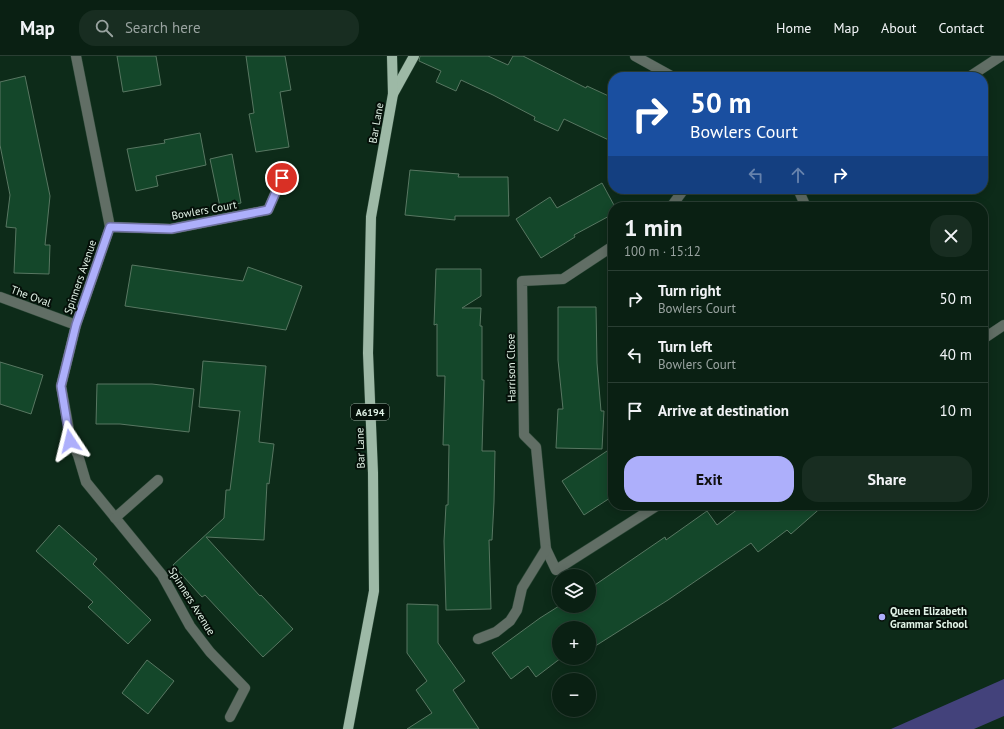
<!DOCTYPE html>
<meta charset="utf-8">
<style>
:root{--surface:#0a2013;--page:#182d21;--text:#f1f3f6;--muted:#99a3a0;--line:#2a3e33;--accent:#adaffb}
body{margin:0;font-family:"PT Sans",sans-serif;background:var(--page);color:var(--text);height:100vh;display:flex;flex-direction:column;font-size:15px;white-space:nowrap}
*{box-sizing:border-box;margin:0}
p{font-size:13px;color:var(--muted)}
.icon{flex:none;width:22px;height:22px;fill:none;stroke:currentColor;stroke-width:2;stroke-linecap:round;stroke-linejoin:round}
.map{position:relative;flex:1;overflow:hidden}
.panel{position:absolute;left:608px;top:146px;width:380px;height:308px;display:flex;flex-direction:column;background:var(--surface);border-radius:16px;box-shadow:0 2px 10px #0003,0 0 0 1px var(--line)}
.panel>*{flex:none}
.guide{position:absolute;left:608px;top:16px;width:380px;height:122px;border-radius:16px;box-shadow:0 2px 10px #0003,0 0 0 1px var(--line);background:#1a4fa0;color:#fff;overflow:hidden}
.tools{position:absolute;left:552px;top:513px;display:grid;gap:8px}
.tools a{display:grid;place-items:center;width:44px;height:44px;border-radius:50%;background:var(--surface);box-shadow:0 2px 10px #0003,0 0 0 1px var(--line);font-size:20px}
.pin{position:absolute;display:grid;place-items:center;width:34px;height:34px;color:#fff;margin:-17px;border:2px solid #fff;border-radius:50%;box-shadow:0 1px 4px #0007}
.me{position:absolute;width:44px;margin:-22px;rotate:350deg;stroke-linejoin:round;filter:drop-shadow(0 0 3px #0008)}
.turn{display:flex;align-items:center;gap:14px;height:84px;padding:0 16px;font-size:18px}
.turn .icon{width:52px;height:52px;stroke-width:2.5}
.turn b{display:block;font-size:28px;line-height:34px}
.lanes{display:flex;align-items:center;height:38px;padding:0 16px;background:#0003;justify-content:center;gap:20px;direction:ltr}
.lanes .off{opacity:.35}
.round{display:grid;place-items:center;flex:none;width:42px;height:42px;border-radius:16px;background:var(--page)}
.overview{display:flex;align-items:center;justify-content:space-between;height:68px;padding:0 16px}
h1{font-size:24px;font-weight:700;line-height:30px}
.action{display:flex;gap:8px;margin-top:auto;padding:8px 16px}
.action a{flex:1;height:46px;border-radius:16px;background:var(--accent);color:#111;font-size:16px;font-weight:700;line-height:46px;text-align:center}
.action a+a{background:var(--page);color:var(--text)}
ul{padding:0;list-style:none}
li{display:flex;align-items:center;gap:12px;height:56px;padding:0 16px;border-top:1px solid var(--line)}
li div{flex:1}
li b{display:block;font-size:15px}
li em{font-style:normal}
header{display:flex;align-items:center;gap:24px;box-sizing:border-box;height:56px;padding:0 20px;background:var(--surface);border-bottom:1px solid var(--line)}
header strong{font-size:19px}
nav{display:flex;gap:22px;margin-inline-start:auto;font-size:14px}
.search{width:280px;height:36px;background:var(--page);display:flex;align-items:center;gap:10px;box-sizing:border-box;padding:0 14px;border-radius:16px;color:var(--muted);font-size:15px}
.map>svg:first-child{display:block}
.green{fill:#43427b}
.building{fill:#14472a;stroke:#587762}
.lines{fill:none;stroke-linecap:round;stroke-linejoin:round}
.street-casing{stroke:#2b4736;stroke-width:11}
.primary-casing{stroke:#2b4736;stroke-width:11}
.street{stroke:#616e65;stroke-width:10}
.primary{stroke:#9db9a6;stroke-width:10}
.route-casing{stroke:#7072a3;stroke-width:10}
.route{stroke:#adaffb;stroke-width:7}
.poi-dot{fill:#adaffb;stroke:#051009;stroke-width:1.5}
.labels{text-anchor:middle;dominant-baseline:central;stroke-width:4;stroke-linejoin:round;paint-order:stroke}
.shield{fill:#051009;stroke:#9faea4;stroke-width:1}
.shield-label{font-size:10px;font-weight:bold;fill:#e1f2e6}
.street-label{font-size:11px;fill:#e1f2e6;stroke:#051009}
.poi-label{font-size:11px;font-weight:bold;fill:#e1f2e6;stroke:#051009;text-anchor:start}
</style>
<header>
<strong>Map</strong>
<div class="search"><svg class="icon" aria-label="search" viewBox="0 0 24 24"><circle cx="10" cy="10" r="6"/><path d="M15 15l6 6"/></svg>Search here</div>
<nav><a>Home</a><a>Map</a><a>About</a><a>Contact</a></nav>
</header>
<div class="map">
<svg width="1004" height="673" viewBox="0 0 1004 673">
<rect width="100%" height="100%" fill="#0d2b19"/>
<path class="green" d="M1004,623V660L974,673H891Z"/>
<g class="building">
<path d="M117,0H156L161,29L123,36Z"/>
<path d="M246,0H285L291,34L280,36L289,91L256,96L249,58L254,57Z"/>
<path d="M420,0H488L508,9L513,0H523L586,32L587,30L613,42V86L564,63L558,75L534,64L535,61L493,39L461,24L456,35L436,26L441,15L419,5Z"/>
<path d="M25,20L50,140L45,189H50L49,218L14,217L16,172L6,171L10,139L0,89V26Z"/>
<path d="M200,77L206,109L156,120L158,130L136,135L127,93L165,87L164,84Z"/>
<path d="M232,98L241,147L220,151L210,103Z"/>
<path d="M410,114L459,118L458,121H508L509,160H455V164L405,159Z"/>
<path d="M602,127L615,151H613V158L574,179L575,181L541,202L516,163L550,141L557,152Z"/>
<path d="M132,209L243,225L248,211L302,230L286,274L125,250Z"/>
<path d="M436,213H481V240L462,252H481L480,270H482V324H484L482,395H495L494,446L492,484H489L491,553L446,554L444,485L446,449H448L449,389H443L445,320H437V268L434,269Z"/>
<path d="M558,251H596L597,307L601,355H604L602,393L556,392L558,353H563L558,304Z"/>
<path d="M203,305L266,310L259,386L274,388L269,428L267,427L264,484L206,481L260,540L261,539L293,573L263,601L205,539L202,541L173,509L224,462L226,434H230L240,355L199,351Z"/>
<path d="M0,306L43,319L31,358L0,348Z"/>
<path d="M97,328H152L194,333L189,376L120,368H96Z"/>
<path d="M613,391V440L584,459L562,425Z"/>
<path d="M743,449H824L791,478L787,474L758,496L751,487L668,544L589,594V572H559V602H561L536,621L528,610L511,623L492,597L540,562L559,550H589V533L665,481L666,484L707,455L717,469Z"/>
<path d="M59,469L97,503L93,508L151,564L128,588L88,551L93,546L36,495Z"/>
<path d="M407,548L438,549V587L465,625L453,634L479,673H407L432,657L416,634L427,625L407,597Z"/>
<path d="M147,604L174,625L148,658L122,637Z"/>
</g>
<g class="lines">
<g class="street-casing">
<g id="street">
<path d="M76,0L110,171L76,269L61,330L71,385L78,399L86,426L162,519L190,570L210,596L245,632L230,661"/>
<path d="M635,0L673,21"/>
<path d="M969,21L1001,0"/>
<path d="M798,133L806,151"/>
<path d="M671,151L684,133"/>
<path d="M110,171L171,173L268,154L282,122"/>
<path d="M613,190L563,223L522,225L524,379L536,391L546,493L556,514L658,449"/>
<path d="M0,241L76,269"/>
<path d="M983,283L1004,269"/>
<path d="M115,462L158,424"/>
<path d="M478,583L496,576L510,565L517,554L522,532L546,493"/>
</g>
</g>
<g class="primary-casing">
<g id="primary">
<path d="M393,38L414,0"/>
<path d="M348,673L374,535L373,417L368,297L371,161L393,38L392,0"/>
</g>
</g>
<use href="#street" class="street"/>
<use href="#primary" class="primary"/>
</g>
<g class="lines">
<g class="route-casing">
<path id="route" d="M70,385L61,330L76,269L110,171L171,173L268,154L282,122"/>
</g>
<use href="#route" class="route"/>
</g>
<circle class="poi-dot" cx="882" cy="561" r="4"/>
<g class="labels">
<rect class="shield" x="351" y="348" width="38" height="16" rx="3"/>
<g class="shield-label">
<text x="370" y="356">A6194</text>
</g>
<g class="street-label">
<text transform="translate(376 67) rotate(-80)">Bar Lane</text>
<text transform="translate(204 154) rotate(-10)">Bowlers Court</text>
<text transform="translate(80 221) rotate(-71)">Spinners Avenue</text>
<text transform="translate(31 240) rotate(20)">The Oval</text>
<text transform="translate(511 312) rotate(-91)">Harrison Close</text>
<text transform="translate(360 392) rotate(-92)">Bar Lane</text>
<text transform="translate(192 545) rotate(58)">Spinners Avenue</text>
</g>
<g class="poi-label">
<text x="890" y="555">Queen Elizabeth<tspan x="890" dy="13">Grammar School</tspan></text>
</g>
</g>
</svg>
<div class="tools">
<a><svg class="icon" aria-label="layers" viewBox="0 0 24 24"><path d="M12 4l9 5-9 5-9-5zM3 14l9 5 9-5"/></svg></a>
<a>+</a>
<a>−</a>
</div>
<div class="pin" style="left:282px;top:122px;background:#d93025"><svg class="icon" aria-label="arrive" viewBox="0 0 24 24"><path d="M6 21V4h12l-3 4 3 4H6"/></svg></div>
<svg class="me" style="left:70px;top:385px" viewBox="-20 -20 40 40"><path d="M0-17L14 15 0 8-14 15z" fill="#adaffb" stroke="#fff" stroke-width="4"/></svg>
<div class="guide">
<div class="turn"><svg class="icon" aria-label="right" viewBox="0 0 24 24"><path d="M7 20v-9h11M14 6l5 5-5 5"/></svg><div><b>50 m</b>Bowlers Court</div></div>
<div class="lanes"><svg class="icon off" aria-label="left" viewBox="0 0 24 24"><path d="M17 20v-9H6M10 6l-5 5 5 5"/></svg><svg class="icon off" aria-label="ahead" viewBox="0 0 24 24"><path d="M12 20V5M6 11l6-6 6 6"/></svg><svg class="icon" aria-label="right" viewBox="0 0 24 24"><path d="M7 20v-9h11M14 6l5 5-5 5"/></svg></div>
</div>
<section class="panel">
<div class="overview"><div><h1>1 min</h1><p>100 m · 15:12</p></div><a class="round"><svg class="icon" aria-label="close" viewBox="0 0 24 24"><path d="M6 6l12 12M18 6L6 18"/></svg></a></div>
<ul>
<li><svg class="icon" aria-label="right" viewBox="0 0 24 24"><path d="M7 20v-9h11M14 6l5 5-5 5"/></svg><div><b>Turn right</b><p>Bowlers Court</p></div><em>50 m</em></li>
<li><svg class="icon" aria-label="left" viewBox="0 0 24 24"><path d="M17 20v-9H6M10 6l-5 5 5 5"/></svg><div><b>Turn left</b><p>Bowlers Court</p></div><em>40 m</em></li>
<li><svg class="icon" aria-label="arrive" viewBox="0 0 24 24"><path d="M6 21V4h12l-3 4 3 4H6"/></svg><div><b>Arrive at destination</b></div><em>10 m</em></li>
</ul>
<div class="action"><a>Exit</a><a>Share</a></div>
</section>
</div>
